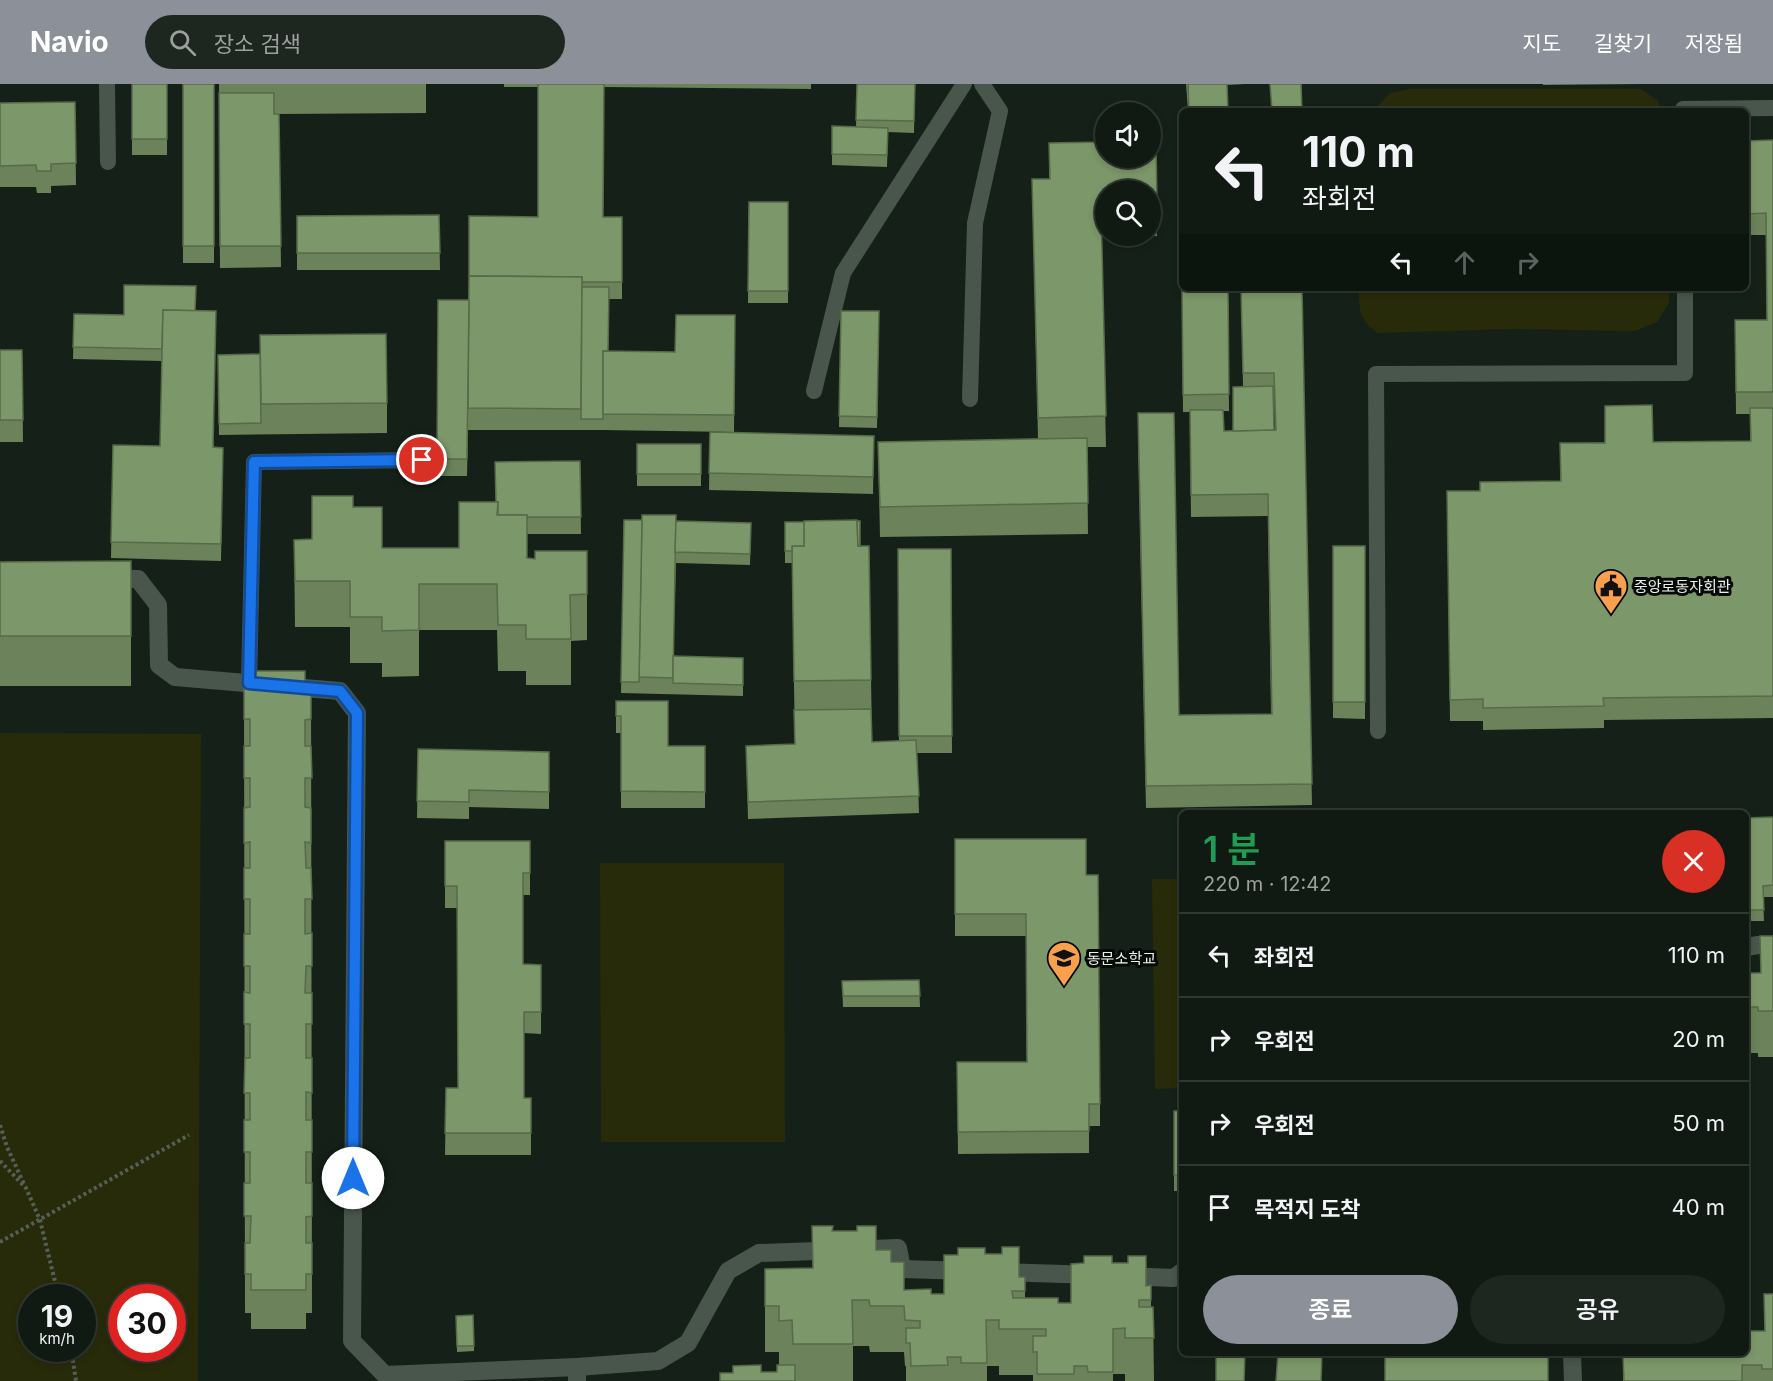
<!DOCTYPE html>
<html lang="ko">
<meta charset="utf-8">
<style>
:root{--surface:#101912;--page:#1e2620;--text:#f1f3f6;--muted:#9ca09f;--line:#303832;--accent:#8c9099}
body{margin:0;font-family:Inter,"Noto Sans KR",sans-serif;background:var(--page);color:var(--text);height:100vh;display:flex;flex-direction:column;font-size:22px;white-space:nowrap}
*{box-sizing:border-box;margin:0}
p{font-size:20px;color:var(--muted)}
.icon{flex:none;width:33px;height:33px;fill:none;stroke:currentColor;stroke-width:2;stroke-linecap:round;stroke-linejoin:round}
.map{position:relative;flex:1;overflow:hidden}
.details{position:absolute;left:1179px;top:726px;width:570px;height:546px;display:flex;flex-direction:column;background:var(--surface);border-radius:9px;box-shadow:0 3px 9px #0003,0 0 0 2px var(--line)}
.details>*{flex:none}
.banner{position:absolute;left:1179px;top:24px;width:570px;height:183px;border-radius:9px;box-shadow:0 3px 9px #0003,0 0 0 2px var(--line);background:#101912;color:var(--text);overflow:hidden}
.buttons{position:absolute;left:1095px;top:18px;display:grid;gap:12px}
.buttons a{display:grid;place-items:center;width:66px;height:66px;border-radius:50%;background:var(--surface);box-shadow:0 3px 9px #0003,0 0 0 2px var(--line);font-size:30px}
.speed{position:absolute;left:18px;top:1200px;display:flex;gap:12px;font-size:30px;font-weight:700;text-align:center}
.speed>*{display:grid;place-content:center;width:78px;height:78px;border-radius:50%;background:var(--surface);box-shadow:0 3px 9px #0003,0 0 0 2px var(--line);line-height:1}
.speed small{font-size:15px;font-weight:400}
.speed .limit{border:9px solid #d22;background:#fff;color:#111}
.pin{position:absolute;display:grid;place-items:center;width:51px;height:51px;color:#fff;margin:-26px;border:3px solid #fff;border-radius:50%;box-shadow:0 2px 6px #0007}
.me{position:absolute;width:66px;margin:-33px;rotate:0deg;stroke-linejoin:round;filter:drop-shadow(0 0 4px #0008)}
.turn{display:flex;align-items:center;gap:21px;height:126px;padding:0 24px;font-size:27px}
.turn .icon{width:78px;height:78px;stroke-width:2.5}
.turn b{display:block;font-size:42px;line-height:51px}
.lanes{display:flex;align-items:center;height:57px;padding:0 24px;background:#0003;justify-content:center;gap:30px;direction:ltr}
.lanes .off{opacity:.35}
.round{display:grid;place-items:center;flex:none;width:63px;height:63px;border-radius:32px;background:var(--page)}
.overview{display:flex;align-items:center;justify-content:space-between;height:102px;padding:0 24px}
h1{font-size:36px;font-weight:600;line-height:45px;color:#1e9e55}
.cta{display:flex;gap:12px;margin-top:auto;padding:12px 24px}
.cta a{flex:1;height:69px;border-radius:36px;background:var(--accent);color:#fff;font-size:24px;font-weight:600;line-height:69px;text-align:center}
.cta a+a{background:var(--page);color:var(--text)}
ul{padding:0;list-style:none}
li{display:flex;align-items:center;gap:18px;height:84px;padding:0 24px;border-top:2px solid var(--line)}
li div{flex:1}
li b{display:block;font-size:22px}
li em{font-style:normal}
header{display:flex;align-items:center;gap:36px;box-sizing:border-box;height:84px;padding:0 30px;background:var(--accent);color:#fff}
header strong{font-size:28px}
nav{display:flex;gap:33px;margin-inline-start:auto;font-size:21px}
.search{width:420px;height:54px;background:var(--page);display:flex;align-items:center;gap:15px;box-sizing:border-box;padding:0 21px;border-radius:33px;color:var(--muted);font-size:22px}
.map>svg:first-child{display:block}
.green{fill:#282b0a;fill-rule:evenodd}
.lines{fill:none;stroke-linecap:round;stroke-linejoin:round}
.path{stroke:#556058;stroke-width:4;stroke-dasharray:3 3;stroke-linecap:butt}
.lane{stroke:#49564b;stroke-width:16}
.street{stroke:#49564b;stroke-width:18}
.wall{fill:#6b825a;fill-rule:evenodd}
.building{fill:#7c9769;stroke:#576a4a;stroke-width:1.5}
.route-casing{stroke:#114b97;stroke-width:15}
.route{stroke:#1a73e8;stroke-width:10}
.labels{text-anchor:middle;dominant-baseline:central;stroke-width:6;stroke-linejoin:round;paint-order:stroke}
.poi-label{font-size:15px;fill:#eaf1eb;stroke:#050906;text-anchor:start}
</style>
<header>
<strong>Navio</strong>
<div class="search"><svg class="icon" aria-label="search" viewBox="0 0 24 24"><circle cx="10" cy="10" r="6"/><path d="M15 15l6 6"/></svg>장소 검색</div>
<nav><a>지도</a><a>길찾기</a><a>저장됨</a></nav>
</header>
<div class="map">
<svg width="1773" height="1297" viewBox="0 0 1773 1297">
<rect width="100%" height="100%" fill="#152118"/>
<g class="green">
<path d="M1410,5H1641L1658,17L1661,27H1373L1390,9Z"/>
<path d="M1359,204H1669V219L1657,238L1635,247L1514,245L1378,249C1359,237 1359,225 1359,204Z"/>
<path d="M0,649L201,650L198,1297H0ZM32,1214H82V1264H32ZM122,1214H172V1264H122Z"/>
<path d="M600,779H784L785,1058H601Z"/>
<path d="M1152,795H1182V1004L1155,1005Z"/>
</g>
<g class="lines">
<g class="path">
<path d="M0,1041L7,1063L24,1100"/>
<path d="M0,1077L26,1104L40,1136L59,1214"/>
<path d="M0,1158L189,1051"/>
<path d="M71,1264L76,1297"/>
</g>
<g class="lane">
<path d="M107,0L108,78"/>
<path d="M1683,27V25L1773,24"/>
<path d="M814,307L843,189L964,0"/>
<path d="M970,315L975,139L1000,27L982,0"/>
<path d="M249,599L254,378L422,376"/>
<path d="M1378,647L1376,290L1685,289V204"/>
</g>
<g class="street">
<path d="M107,494L138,495L158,521L159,581L175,593L340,607L357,629L352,1257L385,1291L577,1283V1297"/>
<path d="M1746,863L1758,861"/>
<path d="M997,1188L1095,1191"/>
<path d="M1123,1192L1174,1194L1182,1188"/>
<path d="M1572,1269L1573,1297"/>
<path d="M577,1283L658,1277L688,1259L728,1187L759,1169L898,1164L902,1185L969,1187"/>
</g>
</g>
<g class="wall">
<rect x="132" y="0" width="35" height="71"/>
<rect x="183" y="0" width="31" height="179"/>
<path d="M219,0H426V29L279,30L281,183L220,184Z"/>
<path d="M504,0H811V5L604,3L603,133H622V215H609L608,267L675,268L735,231L734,348L603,346V343V346H468L467,392H437L438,216H469L538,133V3H504Z"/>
<path d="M857,0H915L914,49L888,48L887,83L832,81V42L856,43Z"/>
<path d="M1186,0H1245L1227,1L1228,27H1188Z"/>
<path d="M1543,0H1641L1543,1Z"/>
<path d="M75,18L76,101L51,102V109H37L36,103H0V19Z"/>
<path d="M1773,56V634L1604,636V644L1483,646V637H1450L1447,407H1480L1560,397V359L1750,357V330H1736L1735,236H1767L1766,151H1746V57Z"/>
<path d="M1150,57H1156L1157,152L1101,153L1106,363H1087L1088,450L880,453L878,358L1038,355L1032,95H1049V59L1106,58V74H1150ZM1106,106H1150V152H1106Z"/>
<path d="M749,118H788V219H748Z"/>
<path d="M439,131L440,186H297V132Z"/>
<path d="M1182,204H1228L1229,327H1223L1224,347H1233L1243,302L1241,204H1302L1312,721L1146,724L1138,351L1179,631L1271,630L1268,432L1191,433L1190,328H1183ZM1273,311H1274L1275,346H1274Z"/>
<path d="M195,227L214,363L223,364L221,477L111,474L113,361L160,362L162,277L73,275L74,230L124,231Z"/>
<path d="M841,227H879L877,344L839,343Z"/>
<path d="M0,261V266H22L23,358H0Z"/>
<path d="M218,271L387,319V349L219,351Z"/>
<path d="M710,348L874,352L873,410L709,406Z"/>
<rect x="637" y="360" width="64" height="42"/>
<path d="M580,377L581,450H527V474L535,475L587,467V556L571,557V601H526V587H498L497,546H419V592L382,593V579H350V543H295L294,456L312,455V412L353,423L382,464H459V418H495Z"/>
<path d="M624,436L751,439L750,481L676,479L673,572L743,574V612L621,609Z"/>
<path d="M785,438L860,462H869L872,658L899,657L898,465H951L952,669H917L919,729L748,735L746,662L795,660L792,479H785Z"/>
<path d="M1333,462H1365V635L1333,634Z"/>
<path d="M131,477V602H0V478Z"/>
<path d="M244,601H311L312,1229H306V1245H251V1229H245Z"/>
<path d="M616,617L668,662H705V724H621V649H616Z"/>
<path d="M418,665L549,668V725L469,723V735L417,734Z"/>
<path d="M1773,733V813H1763L1764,837H1746V734Z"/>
<path d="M955,755L1086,791L1100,1020V1042H1089V1069L958,1070L957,978H1027L1026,852H955Z"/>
<path d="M445,757H530V811H523V880L541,928V950L524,949V1014H531V1071H445L446,1004H458L457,824H445Z"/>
<path d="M1773,852V973H1758V969H1746V889H1760Z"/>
<path d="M919,896L920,923H843L842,897Z"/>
<rect x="1174" y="1027" width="8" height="80"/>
<path d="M833,1147L876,1166L891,1178L904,1206L931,1210H944L985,1170L1019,1193H1025V1214L1058,1219H1071V1180L1112,1179L1146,1202L1151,1201V1223H1153L1154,1297H1125V1290H1113V1297H1033V1291H999V1282H987V1297H906V1282H905L904,1268H870L869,1262H853V1297H720L761,1288H777L779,1281V1268H765V1185L812,1184Z"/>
<path d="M1773,1210V1297H1623V1272H1664L1764,1247Z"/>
<path d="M456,1232L474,1262V1267L457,1268Z"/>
</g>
<g class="building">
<rect x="132" y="0" width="35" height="55"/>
<rect x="183" y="0" width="31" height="162"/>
<path d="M538,0H604L603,133H622V198H582V193L469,192V132L538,133Z"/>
<path d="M857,0H915L914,37L856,36Z"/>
<path d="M1188,0H1227L1228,27H1189Z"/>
<path d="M1270,0H1301L1302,27H1272Z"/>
<path d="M219,9H274V30H279L281,162H220Z"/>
<path d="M75,18L76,79L51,80V87H37L36,81L0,82V19Z"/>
<path d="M832,42L888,44L887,71L832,70Z"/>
<path d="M1773,56V308H1736L1735,236H1767L1766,129L1746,130V57Z"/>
<path d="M1150,57H1156L1157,122H1150V106H1106V123H1101L1106,332L1038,334L1032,95H1050L1049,59L1106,58V74H1150Z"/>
<path d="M749,118H788V207H748Z"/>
<path d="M439,131L440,169H297V132Z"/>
<path d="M469,192L582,193L581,325L468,324Z"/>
<path d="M124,201L196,202L195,227L163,226L162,265L73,263L74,230L124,231Z"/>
<path d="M582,203H609L608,267H603V335H581Z"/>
<path d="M1182,204H1228L1229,310L1183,311Z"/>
<path d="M1241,204H1302L1312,700L1146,702L1138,329H1174L1179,631L1272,630L1268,410L1191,411L1190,326H1223L1224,347L1276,346L1274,289H1243Z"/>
<path d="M438,216H469L467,375H437Z"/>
<path d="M163,226L216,227L213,363L223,364L221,460L111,458L113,361L160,362Z"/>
<path d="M841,227H879L877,333L839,332Z"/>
<path d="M676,231H735L734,331L603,330V267L675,268Z"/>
<path d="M386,250L387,319L261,320L260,251Z"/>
<path d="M0,266H22L23,336H0Z"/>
<path d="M260,270L261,339L219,340L218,271Z"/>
<path d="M1273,302L1274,346L1233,347V303Z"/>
<path d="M1652,321L1653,358L1751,357L1750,324H1773V612L1603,614L1604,622L1483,624V615L1450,616L1447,407H1480V398L1561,397L1560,359H1605V322Z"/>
<path d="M710,348L874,352L873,393L709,389Z"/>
<path d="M1087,354L1088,419L880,423L878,358Z"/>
<rect x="637" y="360" width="64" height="30"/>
<path d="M580,377L581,433H527V431H498V418H496L495,378Z"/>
<path d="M312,412H353V423H382V464H459V418H498L497,431H527V474L535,475V467H587V510L570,511L571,555H526V541H498L497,500H419V546L382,547V533H350V497H295L294,456L312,455Z"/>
<path d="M642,431H676L673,594L639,593Z"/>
<path d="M624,436H642L639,598H621Z"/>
<path d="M857,436L858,462H869L871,596L794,597L792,462H804V437Z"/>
<path d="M676,437L751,439L750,470L675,468Z"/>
<path d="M857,437H860V462H858Z"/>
<path d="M785,438H804V462H792V467H785Z"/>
<rect x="1333" y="462" width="32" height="156"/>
<path d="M898,465H951L952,652H899Z"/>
<path d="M131,477V552H0V478Z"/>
<path d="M673,572L743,574V601L673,599Z"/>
<path d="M250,587H305V601H311V635L305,636V662H311L312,694H305V723L311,724V759L305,758L306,784H311L312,815H305V850L312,849V882H306L305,909H312V940H306V974H312V1009L306,1008V1036H312V1068H306V1099H312V1132L306,1133V1159H312V1190H306V1206H251V1190H245V1159H250L251,1132H244V1099H250V1068H244V1036H250V1009H244L245,974H250V940H244V908L250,909V882H244V850H250V815H244V784H250V758L244,759V724L250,723V694H244V662H250V635H244V601H250Z"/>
<path d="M616,617H668V662H705V708L621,707V632H616Z"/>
<path d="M871,625L872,658L916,656L919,712L748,718L746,662L795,660L794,626Z"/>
<path d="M418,665L549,668V708L469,706V718L417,717Z"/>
<rect x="1610" y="727" width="91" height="2"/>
<path d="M1773,733V801L1763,802L1764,826H1746V734Z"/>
<path d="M955,755H1086V791H1098L1100,1020H1089V1047L958,1048L957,978H1027L1026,830H955Z"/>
<path d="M445,757H530V789H523V880L541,881V928H524V1014H531V1049H445L446,1004H458L457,802H445Z"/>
<path d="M1760,852H1773V927H1758V923H1746V889H1761Z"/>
<path d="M919,896L920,912H843L842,897Z"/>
<rect x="1174" y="1027" width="8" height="64"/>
<path d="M812,1142H833L832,1147H857V1142H876V1166H891V1178H904V1206L931,1205V1210H944V1171H958V1164H985V1170H1002V1163H1019V1193H1025V1207H1012L1013,1214H1058V1219H1071V1180L1084,1179V1172H1112V1179H1128V1172H1146V1202L1151,1201V1216H1139V1223H1153L1154,1254H1125V1244L1113,1245V1288H1088L1087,1282H1074V1290H1037V1268H1033V1252H1046V1245H999V1236H986L987,1279H961V1273H947L948,1281L911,1282L910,1259H906V1244H920V1237L905,1236L904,1222H870L869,1216H852L853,1260H793L792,1236L779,1237V1222H765V1185L813,1184Z"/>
<path d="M1764,1210H1773V1285H1762V1281H1742V1297H1624L1623,1272H1664V1269H1746V1247H1765Z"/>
<path d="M473,1231L474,1262H457L456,1232Z"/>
<path d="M1216,1269H1245L1244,1297H1216Z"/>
<path d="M1278,1269H1322L1321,1297H1276Z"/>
<rect x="1385" y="1269" width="163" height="28"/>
<path d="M761,1281V1288H777V1281H795V1297H720V1289H733V1282Z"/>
</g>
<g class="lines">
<g class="route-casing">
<path id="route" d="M353,1094L357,629L340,607L249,599L254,378L422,376"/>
</g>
<use href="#route" class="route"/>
</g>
<defs>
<g id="civic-pin" transform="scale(1.725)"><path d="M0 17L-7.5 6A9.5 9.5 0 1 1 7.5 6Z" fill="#f99f4d" stroke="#050906"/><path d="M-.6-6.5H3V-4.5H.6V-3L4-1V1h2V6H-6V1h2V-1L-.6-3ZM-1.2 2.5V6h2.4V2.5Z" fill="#111"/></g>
<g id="school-pin" transform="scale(1.725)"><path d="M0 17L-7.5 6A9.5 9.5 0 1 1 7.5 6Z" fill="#f99f4d" stroke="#050906"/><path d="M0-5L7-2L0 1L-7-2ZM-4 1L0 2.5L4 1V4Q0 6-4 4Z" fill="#111"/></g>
</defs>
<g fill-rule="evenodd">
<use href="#civic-pin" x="1611" y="502"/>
<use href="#school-pin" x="1064" y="874"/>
</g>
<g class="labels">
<g class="poi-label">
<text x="1634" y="502">중앙로동자회관</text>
<text x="1087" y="874">동문소학교</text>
</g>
</g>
</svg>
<div class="buttons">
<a><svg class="icon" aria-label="sound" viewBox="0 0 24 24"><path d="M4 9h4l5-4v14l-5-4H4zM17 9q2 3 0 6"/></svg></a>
<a><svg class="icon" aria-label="search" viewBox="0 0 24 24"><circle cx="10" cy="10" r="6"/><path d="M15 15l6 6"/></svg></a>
</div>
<div class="speed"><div>19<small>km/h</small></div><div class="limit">30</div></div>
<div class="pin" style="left:422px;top:376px;background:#d93025"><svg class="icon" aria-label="arrive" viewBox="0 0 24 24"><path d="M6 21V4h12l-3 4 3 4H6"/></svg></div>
<svg class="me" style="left:353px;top:1094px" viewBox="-20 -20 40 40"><circle r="19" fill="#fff"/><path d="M0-13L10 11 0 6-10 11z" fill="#1a73e8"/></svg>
<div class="banner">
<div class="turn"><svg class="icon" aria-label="left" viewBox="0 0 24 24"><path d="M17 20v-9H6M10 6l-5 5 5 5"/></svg><div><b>110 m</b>좌회전</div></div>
<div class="lanes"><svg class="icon" aria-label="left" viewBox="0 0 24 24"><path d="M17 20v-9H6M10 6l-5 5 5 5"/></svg><svg class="icon off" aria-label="ahead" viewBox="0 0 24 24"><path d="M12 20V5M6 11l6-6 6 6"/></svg><svg class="icon off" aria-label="right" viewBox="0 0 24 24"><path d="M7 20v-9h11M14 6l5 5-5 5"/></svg></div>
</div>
<section class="details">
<div class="overview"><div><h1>1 분</h1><p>220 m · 12:42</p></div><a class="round" style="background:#d93025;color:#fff"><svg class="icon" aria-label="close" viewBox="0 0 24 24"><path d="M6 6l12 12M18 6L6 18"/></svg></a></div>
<ul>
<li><svg class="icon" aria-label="left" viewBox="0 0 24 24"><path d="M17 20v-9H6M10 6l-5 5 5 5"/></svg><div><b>좌회전</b></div><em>110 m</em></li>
<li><svg class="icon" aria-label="right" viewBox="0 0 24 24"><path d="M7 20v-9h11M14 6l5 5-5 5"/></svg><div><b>우회전</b></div><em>20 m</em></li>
<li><svg class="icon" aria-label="right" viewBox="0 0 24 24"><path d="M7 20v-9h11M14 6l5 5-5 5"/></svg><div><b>우회전</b></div><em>50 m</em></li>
<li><svg class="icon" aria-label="arrive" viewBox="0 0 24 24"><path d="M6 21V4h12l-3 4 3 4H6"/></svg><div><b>목적지 도착</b></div><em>40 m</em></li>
</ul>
<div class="cta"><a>종료</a><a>공유</a></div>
</section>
</div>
